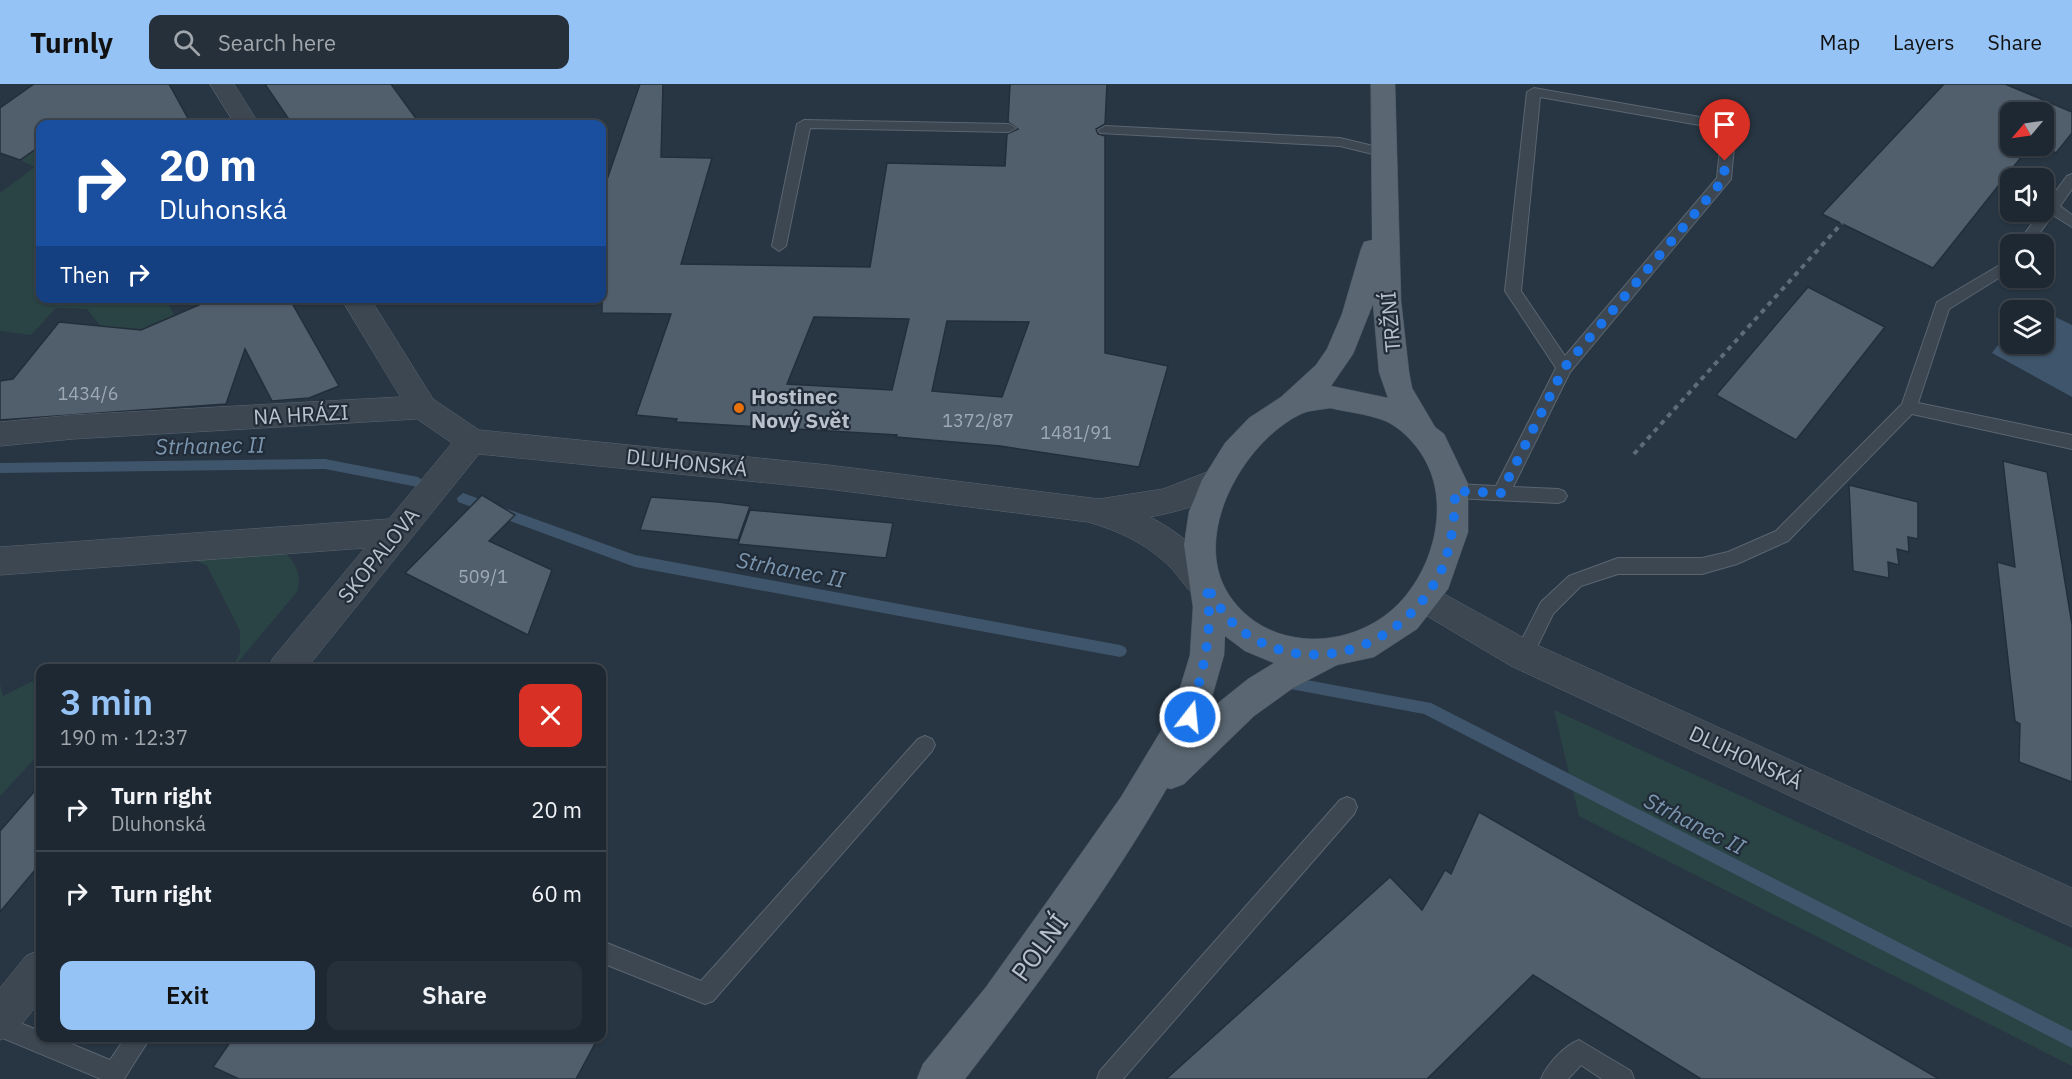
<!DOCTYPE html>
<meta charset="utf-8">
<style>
:root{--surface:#1e2832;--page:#26303a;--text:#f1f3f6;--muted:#a1a6ac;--line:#3c444d;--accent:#95c3f6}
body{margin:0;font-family:"IBM Plex Sans",sans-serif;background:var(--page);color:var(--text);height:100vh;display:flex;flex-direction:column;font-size:22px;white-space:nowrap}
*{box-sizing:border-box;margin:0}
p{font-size:20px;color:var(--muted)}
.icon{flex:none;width:33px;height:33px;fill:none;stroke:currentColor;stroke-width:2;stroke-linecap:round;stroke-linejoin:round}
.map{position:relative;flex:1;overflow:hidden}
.side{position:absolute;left:36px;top:580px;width:570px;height:378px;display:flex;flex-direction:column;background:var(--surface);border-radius:12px;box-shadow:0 2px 4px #0004,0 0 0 2px var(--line)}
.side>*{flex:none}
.guide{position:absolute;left:36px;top:36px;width:570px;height:183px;border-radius:12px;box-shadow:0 2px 4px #0004,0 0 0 2px var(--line);background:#1a4fa0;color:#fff;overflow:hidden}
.needle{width:39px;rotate:241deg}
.tools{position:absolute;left:2000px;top:18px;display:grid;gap:12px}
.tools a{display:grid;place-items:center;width:54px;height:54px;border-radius:12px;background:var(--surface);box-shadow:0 2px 4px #0004,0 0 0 2px var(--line);font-size:30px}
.pin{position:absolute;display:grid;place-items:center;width:51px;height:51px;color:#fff;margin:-62px -26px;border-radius:50% 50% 50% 0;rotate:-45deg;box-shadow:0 0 6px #0007}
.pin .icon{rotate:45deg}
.me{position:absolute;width:66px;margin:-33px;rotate:16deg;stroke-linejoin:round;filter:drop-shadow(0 0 4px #0008)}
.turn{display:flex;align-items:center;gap:21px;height:126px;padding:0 24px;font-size:27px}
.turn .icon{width:78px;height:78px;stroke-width:2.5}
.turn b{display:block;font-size:42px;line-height:51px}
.then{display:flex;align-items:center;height:57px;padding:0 24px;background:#0003;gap:12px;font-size:22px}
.round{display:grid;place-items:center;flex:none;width:63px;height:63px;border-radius:12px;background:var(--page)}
.overview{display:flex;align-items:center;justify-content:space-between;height:102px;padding:0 24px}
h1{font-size:36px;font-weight:600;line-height:45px;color:var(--accent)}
.action{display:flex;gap:12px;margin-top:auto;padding:12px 24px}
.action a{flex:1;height:69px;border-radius:12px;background:var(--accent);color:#111;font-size:24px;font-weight:600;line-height:69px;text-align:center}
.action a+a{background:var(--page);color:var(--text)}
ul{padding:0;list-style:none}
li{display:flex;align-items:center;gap:18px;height:84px;padding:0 24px;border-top:2px solid var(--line)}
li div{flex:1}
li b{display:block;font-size:22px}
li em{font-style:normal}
header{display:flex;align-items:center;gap:36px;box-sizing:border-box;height:84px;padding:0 30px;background:var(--accent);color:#111}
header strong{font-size:28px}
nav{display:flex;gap:33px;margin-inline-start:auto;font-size:21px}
.search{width:420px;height:54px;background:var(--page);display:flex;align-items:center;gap:15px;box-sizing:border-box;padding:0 21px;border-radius:12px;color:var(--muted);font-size:22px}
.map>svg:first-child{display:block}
.green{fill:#2a4344}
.water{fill:#3f556b}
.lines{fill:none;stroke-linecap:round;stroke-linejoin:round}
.stream{fill:#3f556b;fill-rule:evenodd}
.building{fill:#515f6d;stroke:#232e3a;stroke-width:1.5;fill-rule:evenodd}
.lane-casing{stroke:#5a6570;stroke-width:2}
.street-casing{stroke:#5a6570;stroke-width:1}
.primary-casing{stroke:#49535f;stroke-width:1}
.lane{fill:#3c4752;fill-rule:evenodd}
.street{fill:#3c4752;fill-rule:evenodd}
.primary{fill:#5a6772;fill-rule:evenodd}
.rail{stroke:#5e6c79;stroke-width:4;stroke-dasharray:5 5;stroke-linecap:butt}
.route{stroke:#1a73e8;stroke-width:10;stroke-dasharray:0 18}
.food-dot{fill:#e8710a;stroke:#212c38;stroke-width:2}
.labels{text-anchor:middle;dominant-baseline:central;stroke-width:4.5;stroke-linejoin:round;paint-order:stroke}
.number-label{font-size:18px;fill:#9fa9b4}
.street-label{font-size:21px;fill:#b9c2cc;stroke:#212c38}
.poi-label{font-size:21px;font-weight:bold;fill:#b9c2cc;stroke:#212c38;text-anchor:start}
.water-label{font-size:22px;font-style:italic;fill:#7b96ae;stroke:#212c38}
.near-street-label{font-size:26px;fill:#b9c2cc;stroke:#212c38}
</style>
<header>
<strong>Turnly</strong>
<div class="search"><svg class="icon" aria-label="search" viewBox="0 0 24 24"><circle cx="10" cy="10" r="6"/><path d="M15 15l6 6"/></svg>Search here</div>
<nav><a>Map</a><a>Layers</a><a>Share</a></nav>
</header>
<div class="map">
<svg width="2072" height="995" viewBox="0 0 2072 995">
<rect width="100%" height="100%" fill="#283643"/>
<g class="green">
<path d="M40,60V214L165,215L175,232L142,246L105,248L87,225L56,224L31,251L0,247V109L35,83L20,76Z"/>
<path d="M279,465C294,473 303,491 297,508L232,585L240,569V547L207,482L188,473Z"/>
<path d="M33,597L40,618V669L0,712V600L3,612Z"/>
<path d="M1554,626L2072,864V982L1579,732Z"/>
</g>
<path class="water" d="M2043,227L2072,241V313L1992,269L2010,245V260H2043Z"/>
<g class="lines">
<g class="stream">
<path d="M325,375L418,393L424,398L418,403L325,385L0,389V379Z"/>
<path d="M463,409L635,471L1120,561L1125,563L1127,567L1125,571L1120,573L635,483L458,418L457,414Z"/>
<path d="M1285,592L1431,619L2072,947V964L1424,630L1285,604L1280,603L1278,598L1280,593Z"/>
</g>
</g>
<g class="building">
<path d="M34,0H169L191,40H40V62L20,76L0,69V24Z"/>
<path d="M265,0H391L420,40H292Z"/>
<path d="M640,0H663L661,73L712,74L681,180L870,183L887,79L1005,82L1007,50L1018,45L1008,38L1010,0H1107L1105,40L1096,45L1098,50L1105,52V269L1168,282L1139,383L1000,362L896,353L897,351L676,338L677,335L636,331L671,230L602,229V110ZM814,233L909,235L892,306L787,300ZM947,237L1029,238L1002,313L932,307Z"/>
<path d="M1944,0H2005L2072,28V49L2056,69L2043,60V28H2010V62H2030L1933,184L1822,130Z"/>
<path d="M1808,203L1885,243L1796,356L1716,311Z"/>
<path d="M215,214H289L339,302L309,314L272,317L245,265L226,320L0,336V297L13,295L59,238L141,246Z"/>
<path d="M2003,377L2047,388L2072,541V698L2019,678L2020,640L2015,637L1997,478L2015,483Z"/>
<path d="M1849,401L1918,418V455L1908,453L1909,468L1897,465L1899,481L1888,478L1889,494L1853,487Z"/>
<path d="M482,411L515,431L489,457L552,486L528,551L405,489Z"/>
<path d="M651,413L718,418L750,422L738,456L640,446Z"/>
<path d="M750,426L893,439L886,474L738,460Z"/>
<path d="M40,701V780L0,828V747Z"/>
<path d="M1479,728L1876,958L1939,995H1701L1533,891L1427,995H1166L1390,793L1422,826L1445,786L1451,790Z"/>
<path d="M233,954H598L576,995H239L213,983Z"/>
</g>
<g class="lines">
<g class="lane-casing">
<g id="lane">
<path d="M1534,4L1734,39L1736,42L1731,95L1570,288L1513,403L1558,405L1564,407L1567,412L1564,417L1558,419L1455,414L1449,412L1446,407L1449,402L1455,400L1496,402L1556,284L1505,207L1527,8ZM1540,13L1722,45L1717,94L1565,272L1521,207Z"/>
<path d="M804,36L1009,40L1016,44L1009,48L810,44L786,162L779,167L772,162L797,40Z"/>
<path d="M1105,42L1340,54L1390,66L1392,69L1385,73L1340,62L1100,49L1098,46Z"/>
<path d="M2072,90V105L2060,122L2072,131V143L2053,131L2031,160H2017L2067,92Z"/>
<path d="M2010,175V187L1949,225L1918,319L2072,351V365L1912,330L1788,457L1737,480L1702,490H1618L1581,502L1553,530L1530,577L1523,579L1516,577L1514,571L1541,518L1569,492L1618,474H1702L1728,468L1776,447L1902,320L1937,218Z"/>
<path d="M925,652L932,655L935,661L932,667L713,917L705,920L602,879V857L701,897L918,655Z"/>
<path d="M1347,713L1354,716L1357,723L1354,730L1123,995H1097L1100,987L1340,716Z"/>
<path d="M0,931L40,947V954H57L110,976L125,954H150L124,995H101L0,953Z"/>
<path d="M1579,956L1631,987L1634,995H1602L1581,981L1568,995H1541C1547,980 1564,962 1579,956Z"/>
</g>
</g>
<g class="street-casing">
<g id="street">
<path d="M210,0H234L259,40H235Z"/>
<path d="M341,214H370L433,315L479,346L828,381L1099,415L1163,405L1215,385L1226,389L1231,398C1220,418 1172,429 1150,433C1179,448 1208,471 1223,501L1218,511C1210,514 1203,516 1195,511C1186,505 1178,491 1170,483C1147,460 1119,447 1088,438L828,405L479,370L306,585H268L273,574L365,464L0,491V463L389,435L452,359L417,335L73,355L0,362V338L73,331L400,313Z"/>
<path d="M1424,499L1535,560L2072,804V843L1511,582L1412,523L1407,513L1412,503Z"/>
<path d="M40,866V917L14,950L0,956V904L26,872Z"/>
</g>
</g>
<g class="primary-casing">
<path id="primary" d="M1371,0H1395L1401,217L1409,288L1412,304L1435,343L1444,350L1468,400V448L1448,505L1417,545L1374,573L1337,581L1293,604L1254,632L1184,700L1171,705L1167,704C1108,806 1037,902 965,995H917L923,980L986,903L1049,815L1121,713L1173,627L1190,571L1193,523L1184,461L1189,428L1202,396L1225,359L1249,334L1281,313L1316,281L1327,265L1342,230L1361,165L1364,158L1372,156ZM1373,220L1379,288L1388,314L1331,302L1353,270ZM1330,324C1347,328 1367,330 1383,336C1403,344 1421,365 1429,384C1449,430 1430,492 1393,525C1346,567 1266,567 1229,511C1190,452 1243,359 1299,331C1308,326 1320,326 1330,324ZM1225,552L1245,567L1274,579L1248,595L1208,627L1224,571Z"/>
</g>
<use href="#lane" class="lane"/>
<use href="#street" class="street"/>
<use href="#primary" class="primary"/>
<path class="rail" d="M1634,370L1842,139"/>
</g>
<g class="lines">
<path class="route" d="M1190,633C1202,588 1215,547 1206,501C1216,518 1226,535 1242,547C1313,598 1405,562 1441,487C1452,461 1455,434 1455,407L1501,409L1564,284L1724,95L1725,77"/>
</g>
<circle class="food-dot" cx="739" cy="324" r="6"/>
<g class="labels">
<g class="number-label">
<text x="88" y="309">1434/6</text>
<text x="978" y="336">1372/87</text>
<text x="1076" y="348">1481/91</text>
<text x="483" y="492">509/1</text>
</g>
<g class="street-label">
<text transform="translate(1390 238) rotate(-95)">TRŽNÍ</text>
<text transform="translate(301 330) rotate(-3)">NA HRÁZI</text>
<text transform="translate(687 378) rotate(6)">DLUHONSKÁ</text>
<text transform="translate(378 471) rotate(-51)">SKOPALOVA</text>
<text transform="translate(1746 673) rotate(25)">DLUHONSKÁ</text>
</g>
<g class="poi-label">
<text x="751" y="312">Hostinec<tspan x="751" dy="24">Nový Svět</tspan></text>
</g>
<g class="water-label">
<text transform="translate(210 361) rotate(-1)">Strhanec II</text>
<text transform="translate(791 485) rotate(11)">Strhanec II</text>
<text transform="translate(1695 739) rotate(27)">Strhanec II</text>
</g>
<g class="near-street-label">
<text transform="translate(1039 863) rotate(-54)">POLNÍ</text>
</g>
</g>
</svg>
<div class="tools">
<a><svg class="needle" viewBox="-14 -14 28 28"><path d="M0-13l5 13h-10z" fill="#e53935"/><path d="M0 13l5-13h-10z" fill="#a1a6ac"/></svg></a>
<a><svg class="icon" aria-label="sound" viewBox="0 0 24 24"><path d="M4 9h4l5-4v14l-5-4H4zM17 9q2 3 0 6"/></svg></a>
<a><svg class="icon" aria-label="search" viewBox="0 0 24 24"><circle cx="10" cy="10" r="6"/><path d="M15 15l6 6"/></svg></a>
<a><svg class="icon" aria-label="layers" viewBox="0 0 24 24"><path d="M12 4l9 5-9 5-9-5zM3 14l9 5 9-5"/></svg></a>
</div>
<div class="pin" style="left:1725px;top:77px;background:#d93025"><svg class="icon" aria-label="arrive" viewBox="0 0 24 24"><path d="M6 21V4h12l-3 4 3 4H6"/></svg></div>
<svg class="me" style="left:1190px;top:633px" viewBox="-20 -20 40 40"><circle r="17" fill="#1a73e8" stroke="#fff" stroke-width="3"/><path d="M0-11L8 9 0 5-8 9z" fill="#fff"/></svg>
<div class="guide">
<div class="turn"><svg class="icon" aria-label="right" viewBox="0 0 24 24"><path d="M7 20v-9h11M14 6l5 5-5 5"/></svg><div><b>20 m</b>Dluhonská</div></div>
<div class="then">Then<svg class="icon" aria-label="right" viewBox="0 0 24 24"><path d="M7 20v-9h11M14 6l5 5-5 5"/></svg></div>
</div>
<section class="side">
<div class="overview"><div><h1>3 min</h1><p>190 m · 12:37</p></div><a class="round" style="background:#d93025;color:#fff"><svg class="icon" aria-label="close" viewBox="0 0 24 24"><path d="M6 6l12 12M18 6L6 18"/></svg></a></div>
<ul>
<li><svg class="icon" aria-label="right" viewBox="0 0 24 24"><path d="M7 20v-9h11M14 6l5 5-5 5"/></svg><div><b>Turn right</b><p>Dluhonská</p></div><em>20 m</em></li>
<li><svg class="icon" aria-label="right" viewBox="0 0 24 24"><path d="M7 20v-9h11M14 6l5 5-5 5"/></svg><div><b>Turn right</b></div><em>60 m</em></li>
</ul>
<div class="action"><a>Exit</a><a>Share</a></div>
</section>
</div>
